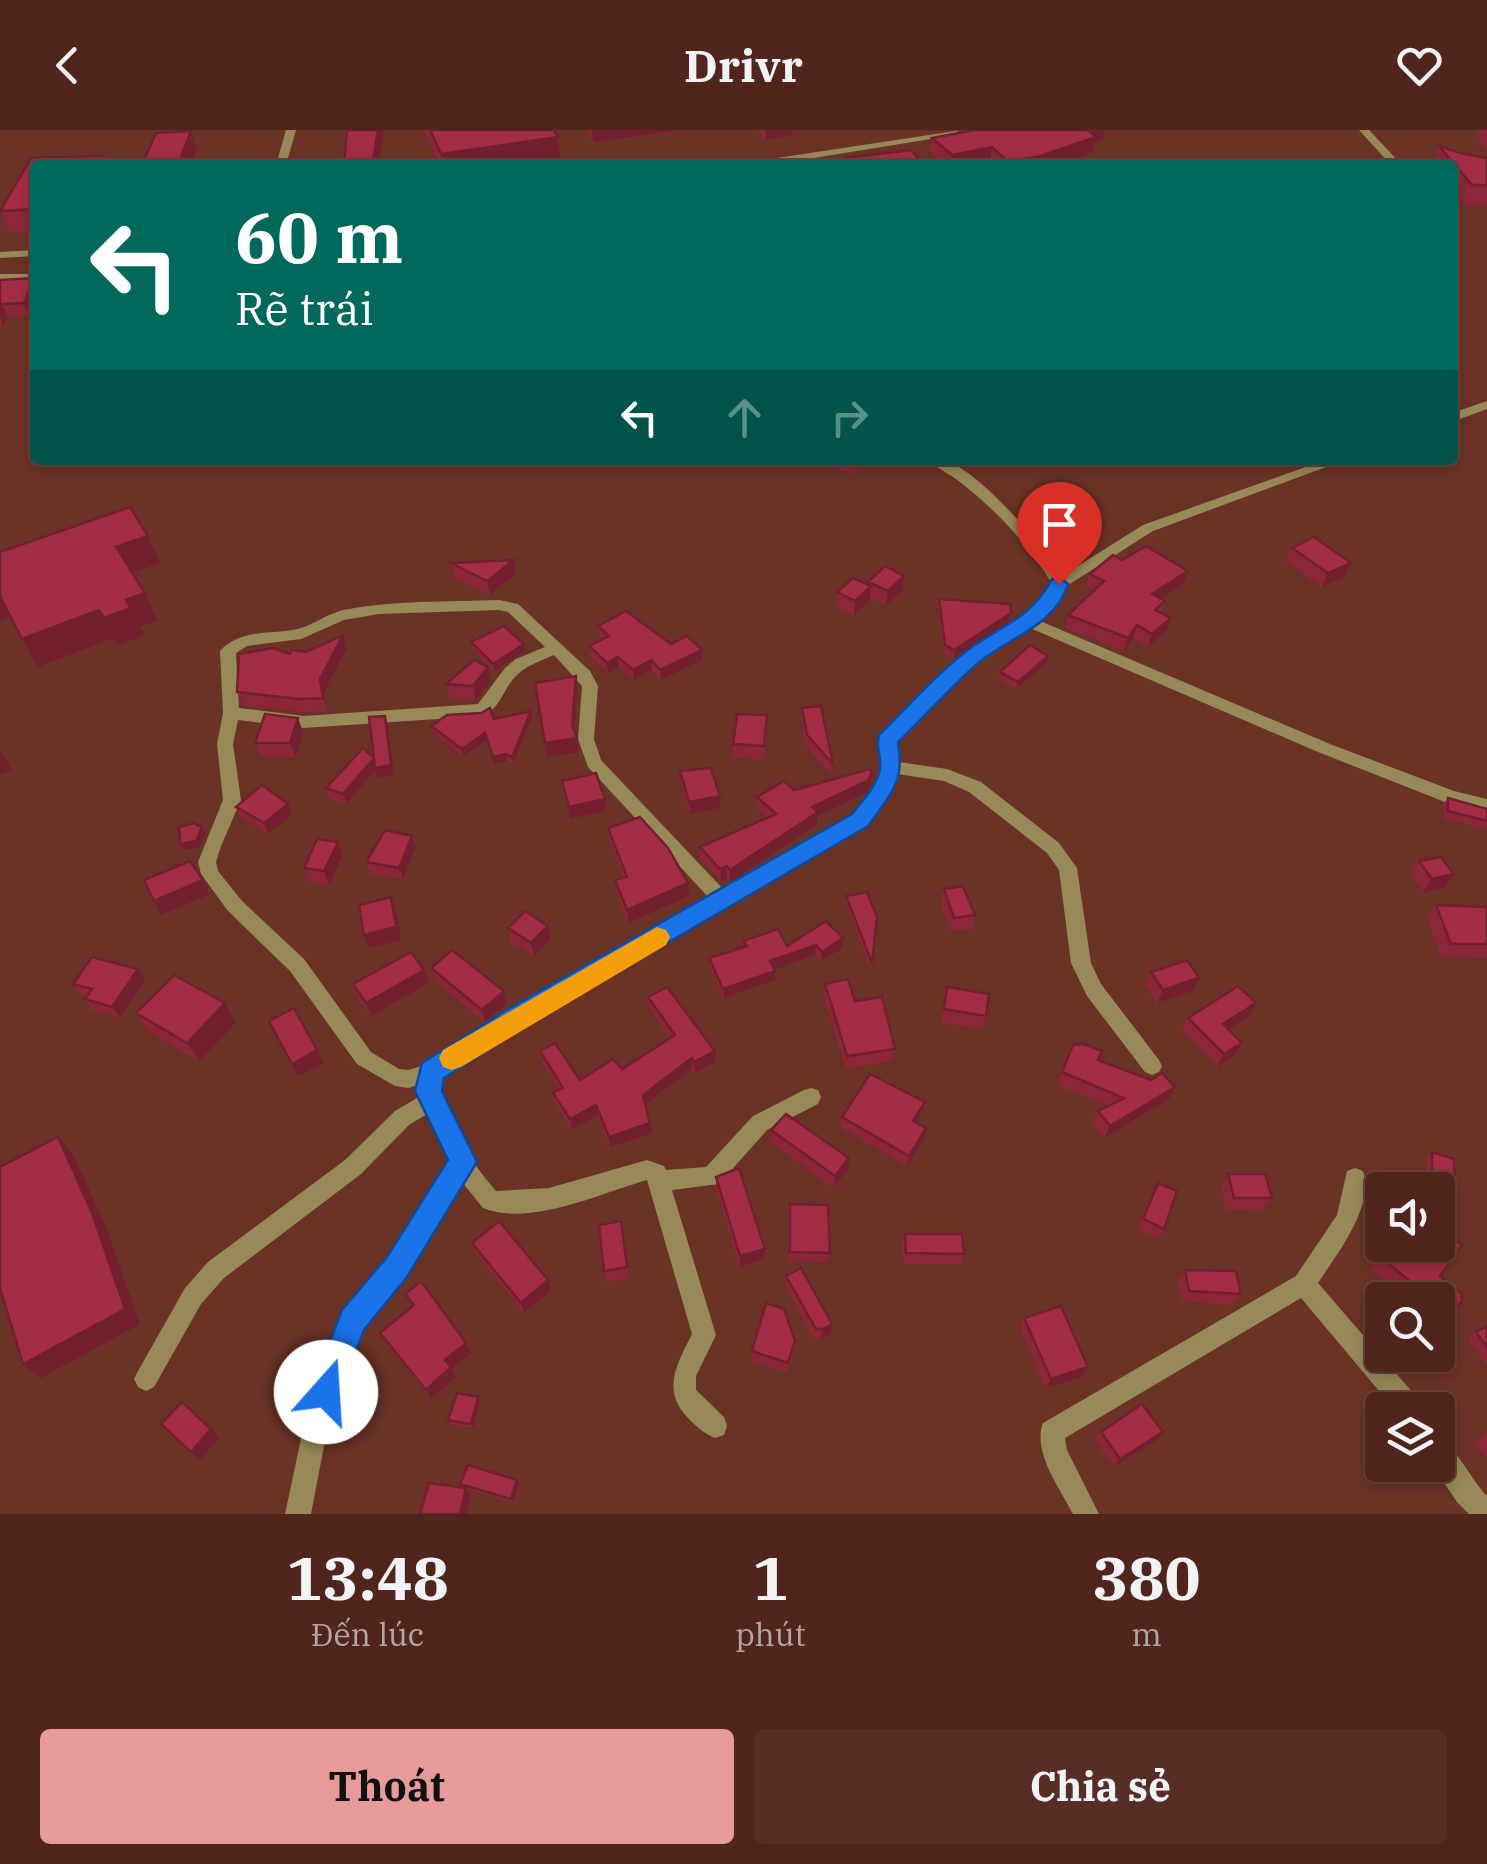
<!DOCTYPE html>
<html lang="vi">
<meta charset="utf-8">
<style>
:root{--surface:#50261c;--page:#562e25;--text:#f1f3f6;--muted:#b4a5a3;--line:#67433b;--accent:#e69b98}
body{margin:0;font-family:"IBM Plex Serif",serif;background:var(--page);color:var(--text);height:100vh;display:flex;flex-direction:column;font-size:38px;white-space:nowrap}
*{box-sizing:border-box;margin:0}
p{font-size:32px;color:var(--muted)}
.icon{flex:none;width:55px;height:55px;fill:none;stroke:currentColor;stroke-width:2;stroke-linecap:round;stroke-linejoin:round}
.map{position:relative;height:1384px;overflow:hidden}
.side{display:flex;flex-direction:column;background:var(--surface);flex:1}
.side>*{flex:none}
.top-card{position:absolute;left:30px;top:30px;width:1428px;height:305px;border-radius:10px;box-shadow:0 5px 15px #0003,0 0 0 2px var(--line);background:#00695c;color:#fff;overflow:hidden}
.tools{position:absolute;left:1365px;top:1042px;display:grid;gap:20px}
.tools a{display:grid;place-items:center;width:90px;height:90px;border-radius:10px;background:var(--surface);box-shadow:0 5px 15px #0003,0 0 0 2px var(--line);font-size:50px}
.pin{position:absolute;display:grid;place-items:center;width:85px;height:85px;color:#fff;margin:-102px -42px;border-radius:50% 50% 50% 0;rotate:-45deg;box-shadow:0 0 10px #0007}
.pin .icon{rotate:45deg}
.me{position:absolute;width:110px;margin:-55px;rotate:19deg;stroke-linejoin:round;filter:drop-shadow(0 0 8px #0008)}
.turn{display:flex;align-items:center;gap:35px;height:210px;padding:0 40px;font-size:45px}
.turn .icon{width:130px;height:130px;stroke-width:2.5}
.turn b{display:block;font-size:70px;line-height:85px}
.lanes{display:flex;align-items:center;height:95px;padding:0 40px;background:#0003;justify-content:center;gap:50px;direction:ltr}
.lanes .off{opacity:.35}
.eta{display:flex;justify-content:space-evenly;align-items:center;height:170px;text-align:center}
.eta b{font-size:60px;font-weight:700;line-height:70px}
.primary-button{display:flex;gap:20px;margin-top:auto;padding:20px 40px}
.primary-button a{flex:1;height:115px;border-radius:10px;background:var(--accent);color:#111;font-size:40px;font-weight:700;line-height:115px;text-align:center}
.primary-button a+a{background:var(--page);color:var(--text)}
header{display:flex;justify-content:space-between;align-items:center;height:130px;padding:0 40px;background:var(--surface);font-size:45px;font-weight:700}
.map>svg:first-child{display:block}
.lines{fill:none;stroke-linecap:round;stroke-linejoin:round}
.minor{fill:#978958;fill-rule:evenodd}
.wall{fill:#8c273a}
.shaded-wall{fill:#722030}
.building{fill:#a32d44;stroke:#722030;stroke-width:2.5}
.route{fill:#1a73e8;stroke:#114b97;stroke-width:2.5}
.slow{fill:#f59e0b}
</style>
<header><svg class="icon" aria-label="back" viewBox="0 0 24 24"><path d="M15 5l-7 7 7 7"/></svg>Drivr<svg class="icon" aria-label="heart" viewBox="0 0 24 24"><path d="M12 20l-8-8c-3-5 5-10 8-4 3-6 11-1 8 4z"/></svg></header>
<div class="map">
<svg width="1487" height="1384" viewBox="0 0 1487 1384">
<rect width="100%" height="100%" fill="#6b3326"/>
<g class="lines">
<g class="minor">
<path d="M286,0H296L286,35H276Z"/>
<path d="M962,0H986L771,35H746L751,32Z"/>
<path d="M1359,0H1369L1402,35H1391Z"/>
<path d="M35,120V126L0,128V122Z"/>
<rect x="0" y="144" width="35" height="6"/>
<path d="M1487,271V279L1452,292V283Z"/>
<path d="M927,330C933,330 938,329 943,330C976,337 1045,417 1062,446L1143,395L1325,330H1345L1153,401L1065,457L1058,471L1040,491L1330,614L1454,661L1487,669V683L1445,672L1318,622L1030,498L965,541L896,612L899,632L947,639L981,652L1059,713L1077,738L1091,833L1101,854L1159,930L1162,936L1159,942L1152,945L1145,942L1087,866L1071,833L1059,740L1047,723L969,662L944,651L897,644L889,664L866,695L521,895L441,946C441,991 469,1029 496,1061L549,1058L647,1030L664,1036L666,1040L706,1037L753,986L804,960L811,958L818,960L821,967L818,974L767,1000L719,1054L672,1060L716,1205L696,1246V1260L724,1287L727,1296L724,1305L715,1308C704,1304 696,1296 688,1288C661,1260 677,1234 692,1204L647,1050C601,1063 530,1097 483,1078L462,1052L405,1145L362,1198L329,1290L311,1384H285L305,1290L345,1183L389,1129L450,1033L427,984L409,995L361,1044L224,1148L201,1174L154,1257L146,1261L138,1257L134,1249L138,1241L185,1158L208,1132L345,1030L395,981L422,965L421,954L408,958L395,956L357,934L290,841L228,781L201,744L198,732L223,670L217,614L223,583L220,521C239,500 267,504 293,500C311,497 326,484 343,480C394,470 447,472 499,470L518,474L590,541L598,556L594,609L601,630L724,760L854,685L875,657L883,637L879,610L881,606C907,579 932,551 961,528C992,503 1034,492 1052,454C1029,415 996,380 960,352C950,344 937,338 927,330ZM499,480L508,482L545,517L516,529L505,538L478,574L304,586L239,578L236,523L247,516L301,509L344,490L379,484ZM554,525L582,556L578,609L588,637L709,768L507,883L425,935L408,940L399,939L371,922L304,829L242,771L218,741L216,732L221,716L241,670L233,614L238,590L304,598L482,586C501,578 502,561 515,547C525,536 540,531 554,525Z"/>
<path d="M1355,1038L1363,1041C1376,1074 1336,1126 1318,1153L1420,1271L1423,1280H1395L1301,1168L1065,1308L1067,1320L1099,1384H1073C1060,1359 1032,1321 1043,1293L1296,1146L1337,1085L1347,1041Z"/>
<path d="M1438,1310C1458,1318 1471,1350 1487,1366V1384H1469L1457,1372L1432,1335H1438Z"/>
</g>
</g>
<g class="wall">
<path d="M424,0H554L558,7L560,30L526,35H440Z"/>
<path d="M586,0H681L593,12Z"/>
<path d="M758,0H792V5L766,10Z"/>
<path d="M958,0H1105L1103,10L1095,12L1093,22L1054,35H993L990,32L974,35H945L930,22L932,8L958,3Z"/>
<path d="M1480,0H1487V21L1477,6Z"/>
<path d="M1439,16L1460,23L1487,28V75H1464L1452,61V35H1432Z"/>
<path d="M103,26L107,35H35V101L10,102L0,81L31,28Z"/>
<path d="M0,150H35V171L29,185L8,187L3,196L0,197Z"/>
<path d="M820,330H860L856,344L820,333Z"/>
<path d="M1292,418L1344,447L1322,457L1286,432Z"/>
<path d="M514,430L516,444L490,465L454,447L451,433Z"/>
<path d="M1122,430L1188,441L1184,454L1160,469L1165,471L1161,483L1171,488L1167,501L1148,517L1133,508L1124,521L1065,498L1068,485L1094,461L1086,456L1090,444Z"/>
<path d="M868,452L903,460L886,475L870,467V471L854,485L836,476L837,462L868,455Z"/>
<path d="M939,469L1011,483L1009,493L953,530L944,524L938,479Z"/>
<path d="M598,496L671,514L702,530L661,550L652,540L634,550L619,537L608,543L590,526L589,516L603,509L600,506Z"/>
<path d="M343,505L347,518L324,562L327,581L304,582L243,575L237,562L290,524L306,522Z"/>
<path d="M471,512L525,521L494,541L473,519Z"/>
<path d="M1046,533L1017,559L998,549L1000,542Z"/>
<path d="M491,551L476,570L450,568L446,554Z"/>
<path d="M802,578L833,634L832,646L807,618L801,590Z"/>
<path d="M767,585L764,630L733,628V614Z"/>
<path d="M532,588L513,634L507,631L494,634L487,610L463,626L433,603L431,596L494,589Z"/>
<path d="M388,596L394,645L378,648L375,640L347,674L329,668L326,658L374,628Z"/>
<path d="M303,602L296,627H261L255,613Z"/>
<path d="M680,641L720,666V678L690,684L681,654Z"/>
<path d="M872,644L871,656L866,663L817,686V694L730,752L727,748L721,751L700,729V717L767,688L757,679V667Z"/>
<path d="M1448,668L1487,679V699L1443,688V675Z"/>
<path d="M236,677L292,685L268,704L241,688Z"/>
<path d="M608,698L688,753L689,766L628,793L617,763L615,750L624,748L610,711Z"/>
<path d="M412,706L416,717L403,749L370,743L366,732Z"/>
<path d="M338,712L343,725L329,755L309,752L304,738Z"/>
<path d="M1419,731L1454,744L1445,758L1423,762L1411,745Z"/>
<path d="M944,759L975,785L972,799L951,801L941,773Z"/>
<path d="M846,766L877,787L871,839L846,772Z"/>
<path d="M1436,775L1487,777V828L1441,827L1427,788Z"/>
<path d="M826,791L843,818L821,831L815,825L774,839L775,850L724,868L710,837L709,828L743,817V811L787,816Z"/>
<path d="M548,796L551,809L534,826L511,812L508,798Z"/>
<path d="M431,838L504,861L507,874L485,892L435,851Z"/>
<path d="M138,839L145,850L120,888L92,880L85,869L87,866L81,865L73,854Z"/>
<path d="M1151,842L1193,861L1157,873L1145,855Z"/>
<path d="M429,853L371,886L358,867L353,854Z"/>
<path d="M825,854L855,871L895,919L893,931L846,938L824,867Z"/>
<path d="M947,857L986,886L983,899L941,892Z"/>
<path d="M648,867L715,932L695,943L692,939L645,974L652,1003L610,1017L598,985L572,1000L556,974L553,963L560,959L542,932L540,921L580,950L622,939L670,908L649,878Z"/>
<path d="M1256,873L1249,886L1228,899L1242,913L1235,925L1217,937L1182,900L1188,888Z"/>
<path d="M136,883L236,893L199,931L149,902Z"/>
<path d="M1073,915L1098,930L1151,950L1175,957L1169,969L1104,1008L1092,993L1098,981L1109,976L1057,955Z"/>
<path d="M922,982L916,993L924,1009L907,1036L840,997L842,987Z"/>
<path d="M771,1000L848,1040L833,1058L771,1012Z"/>
<path d="M1432,1022L1455,1053L1449,1059L1426,1053L1427,1028Z"/>
<path d="M1228,1044L1272,1068L1264,1079L1226,1080L1221,1056Z"/>
<path d="M716,1047L765,1119L764,1129L740,1137L716,1058Z"/>
<path d="M1158,1053L1164,1099L1158,1109L1138,1099Z"/>
<path d="M790,1074L830,1123L829,1132L789,1131Z"/>
<path d="M621,1091L629,1148L606,1152L604,1141Z"/>
<path d="M905,1104L964,1124L961,1134H904L902,1115Z"/>
<path d="M472,1113L551,1160L524,1183L476,1124Z"/>
<path d="M1383,1115H1438L1440,1146L1450,1185L1439,1195L1438,1170H1409L1371,1139L1389,1119Z"/>
<path d="M1185,1140L1241,1164L1233,1175L1182,1171L1178,1150Z"/>
<path d="M786,1146L832,1194L831,1204L821,1209H814L786,1156Z"/>
<path d="M405,1164L466,1213L471,1223L452,1239L456,1247L431,1269L386,1213L380,1203L412,1176Z"/>
<path d="M1024,1188L1088,1237L1082,1247L1046,1258L1020,1198Z"/>
<path d="M1487,1196V1235L1467,1209L1476,1202Z"/>
<path d="M795,1211L794,1221L788,1242L752,1231V1221Z"/>
<path d="M478,1267L480,1272L473,1298L451,1294L448,1290Z"/>
<path d="M1101,1302L1156,1311L1114,1337L1095,1310Z"/>
<path d="M1487,1303V1328L1474,1314Z"/>
<path d="M460,1354H519L513,1372L467,1359L471,1365L467,1384H420L462,1357Z"/>
</g>
<g class="shaded-wall">
<path d="M378,0H384L379,35H374L373,31Z"/>
<path d="M592,0H681L593,12Z"/>
<path d="M766,0H792V5L766,10Z"/>
<path d="M1086,0H1105L1103,10L1095,12L1093,22L1054,35H1007V31Z"/>
<path d="M191,1L197,20L191,35H178Z"/>
<path d="M558,7L560,30L526,35H443L441,24Z"/>
<path d="M992,17L990,32L974,35H950L952,25Z"/>
<path d="M34,148L35,171L29,185L24,173Z"/>
<path d="M2,174L8,187L3,196L0,189V179Z"/>
<path d="M148,406L160,433L129,444L116,417Z"/>
<path d="M514,430L516,444L490,465L487,451Z"/>
<path d="M1351,433L1344,447L1322,457L1328,443Z"/>
<path d="M1188,441L1184,454L1148,477L1152,464Z"/>
<path d="M904,446L903,460L886,475L888,461Z"/>
<path d="M871,456L870,471L854,485L855,471Z"/>
<path d="M145,463L158,491L140,497L144,505L117,516L104,488L126,470Z"/>
<path d="M0,466L12,487L0,491Z"/>
<path d="M99,480L113,508L38,537L22,509Z"/>
<path d="M1011,483L1009,493L953,530L954,520Z"/>
<path d="M1171,488L1167,501L1148,517L1152,504Z"/>
<path d="M1137,495L1133,508L1124,521L1128,508Z"/>
<path d="M343,505L347,518L324,562L327,581L323,568L320,549Z"/>
<path d="M524,514L525,521L494,541L493,534Z"/>
<path d="M702,520V530L661,550L660,540Z"/>
<path d="M1048,526L1046,533L1017,559L1018,552Z"/>
<path d="M618,527L619,537L608,543L607,533Z"/>
<path d="M651,530L652,540L634,550L633,540Z"/>
<path d="M488,537L491,551L476,570L473,556Z"/>
<path d="M576,546L577,560L574,608H577L579,622L547,627L545,613L572,595Z"/>
<path d="M531,581L532,588L513,634L512,627Z"/>
<path d="M385,586L388,596L394,645L378,648L375,640L347,674L343,664L374,628Z"/>
<path d="M298,588L303,602L296,627L290,613Z"/>
<path d="M485,603L487,610L463,626L462,619Z"/>
<path d="M0,618L12,641L0,645Z"/>
<path d="M505,624L507,631L494,634L493,627Z"/>
<path d="M872,644L871,656L866,663L817,686V694L730,752V740L812,677Z"/>
<path d="M720,666V678L690,684L689,672Z"/>
<path d="M605,669L606,681L570,689L569,677Z"/>
<path d="M288,674L292,685L268,704L264,693Z"/>
<path d="M202,697L205,704L200,717L184,720L180,714Z"/>
<path d="M412,706L416,717L403,749L399,738Z"/>
<path d="M338,712L343,725L329,755L324,741Z"/>
<path d="M727,736V748L721,751L720,739Z"/>
<path d="M1454,744L1445,758L1423,762L1432,749Z"/>
<path d="M203,750L210,764L161,785L154,771Z"/>
<path d="M688,753L689,766L628,793L627,780Z"/>
<path d="M391,767L396,781L401,810L369,818L364,805Z"/>
<path d="M548,796L551,809L534,826L531,813Z"/>
<path d="M843,808V818L821,831L822,822Z"/>
<path d="M816,815L815,825L770,841V831Z"/>
<path d="M138,839L145,850L120,888L112,877Z"/>
<path d="M424,840L429,853L371,886L366,873Z"/>
<path d="M775,841V850L724,868L723,859Z"/>
<path d="M1199,848L1193,861L1157,873L1163,860Z"/>
<path d="M504,861L507,874L485,892L482,880Z"/>
<path d="M225,873L236,893L199,931L187,913Z"/>
<path d="M1256,873L1249,886L1216,907L1223,894Z"/>
<path d="M1242,913L1235,925L1217,937L1224,924Z"/>
<path d="M317,920L324,933L298,946L292,934Z"/>
<path d="M715,921V932L695,943L694,932Z"/>
<path d="M692,928V939L644,975L643,965Z"/>
<path d="M1175,957L1169,969L1104,1008L1110,996Z"/>
<path d="M925,972L922,982L911,1002L913,991Z"/>
<path d="M596,975L598,985L572,1000L570,989Z"/>
<path d="M650,993L652,1003L610,1017L609,1007Z"/>
<path d="M926,998L924,1009L907,1036L909,1026Z"/>
<path d="M58,1007L73,1024L107,1099L140,1194L41,1248L23,1234Z"/>
<path d="M849,1028L848,1040L833,1058L835,1046Z"/>
<path d="M765,1119L764,1129L740,1137V1126Z"/>
<path d="M548,1150L551,1160L524,1183L521,1173Z"/>
<path d="M832,1194L831,1204L821,1209L823,1199Z"/>
<path d="M466,1213L471,1223L452,1239L456,1247L431,1269L426,1260L445,1230Z"/>
<path d="M1088,1237L1082,1247L1046,1258L1051,1249Z"/>
<path d="M478,1267L480,1272L473,1298L471,1294Z"/>
<path d="M211,1299L220,1307L200,1330L191,1322Z"/>
<path d="M1163,1302L1156,1311L1114,1337L1120,1329Z"/>
<path d="M517,1350L519,1354L513,1372L511,1369Z"/>
<path d="M466,1358L471,1365L467,1384H460Z"/>
</g>
<g class="building">
<path d="M347,0H378L373,31H365V35H344Z"/>
<path d="M430,0H554L558,7L441,24Z"/>
<path d="M967,0H1088L1096,7L1037,27L1007,31L992,17L952,25L932,8L969,1Z"/>
<path d="M191,1L178,35H142L156,3Z"/>
<path d="M1439,16L1460,23L1487,28V55H1472Z"/>
<path d="M911,20L924,35H850L845,28Z"/>
<path d="M103,26L98,35H35V79L0,81L31,28Z"/>
<path d="M1230,31L1236,35H1183L1179,32Z"/>
<path d="M34,148L24,173L2,174L0,179V150Z"/>
<path d="M841,330H858L856,335Z"/>
<path d="M130,377L148,406L116,417L145,463L126,470L131,478L104,488L99,480L22,509L0,466V422Z"/>
<path d="M1314,407L1351,433L1328,443L1292,418Z"/>
<path d="M1146,416L1188,441L1152,464L1165,471L1155,480L1171,488L1152,504L1137,495L1128,508L1068,485L1104,451L1090,444L1113,425L1122,430Z"/>
<path d="M514,430L487,451L451,433Z"/>
<path d="M885,436L904,446L888,461L868,452Z"/>
<path d="M853,448L871,456L855,471L837,462Z"/>
<path d="M939,469L1010,474L1011,483L954,520L945,515Z"/>
<path d="M626,481L671,514L687,506L702,520L660,540L651,530L633,540L618,527L607,533L589,516L609,506L598,496Z"/>
<path d="M504,496L524,514L493,534L471,512Z"/>
<path d="M343,505L320,549L323,568L299,569L237,562L239,524L273,518L290,524L292,520L306,522Z"/>
<path d="M1030,515L1048,526L1018,552L1000,542Z"/>
<path d="M474,530L488,537L473,556L446,554Z"/>
<path d="M576,546L572,595L577,608L545,613L535,553Z"/>
<path d="M821,576L833,634L807,605L802,578Z"/>
<path d="M490,578L494,589L531,581L512,627L505,624L493,627L485,603L462,619L431,596L447,585L481,583Z"/>
<path d="M265,584L298,588L290,613H255Z"/>
<path d="M737,584L767,585L764,616L733,614Z"/>
<path d="M385,586L391,635L375,638L374,628L343,664L326,658L363,618L374,628L369,587Z"/>
<path d="M711,638L720,666L689,672L680,641Z"/>
<path d="M870,639L872,644L867,651L812,677L818,682L730,740L727,736L720,739L700,717L776,684L757,667L784,651L794,660Z"/>
<path d="M596,643L605,669L569,677L562,651Z"/>
<path d="M262,655L288,674L264,693L236,677Z"/>
<path d="M1448,668L1487,679V691L1448,681Z"/>
<path d="M640,687L668,718L688,753L627,780L615,750L627,747L608,698Z"/>
<path d="M194,693L202,697L196,711L180,714L179,697Z"/>
<path d="M385,700L412,706L399,738L366,732Z"/>
<path d="M317,709L338,712L324,741L304,738Z"/>
<path d="M1441,727L1454,744L1432,749L1419,731Z"/>
<path d="M190,731L203,750L154,771L144,750Z"/>
<path d="M963,756L975,785L954,788L944,759Z"/>
<path d="M867,762L877,787L872,833L846,766Z"/>
<path d="M391,767L396,797L364,805L359,775Z"/>
<path d="M1436,775L1487,777V814H1451Z"/>
<path d="M525,781L548,796L531,813L508,798Z"/>
<path d="M826,791L843,808L822,822L816,815L770,831L775,841L723,859L709,828L747,816L743,811L778,799L787,816Z"/>
<path d="M452,820L504,861L482,880L431,838Z"/>
<path d="M411,822L424,840L366,873L353,854Z"/>
<path d="M92,827L138,839L112,877L85,869L92,859L73,854Z"/>
<path d="M1187,830L1199,848L1163,860L1151,842Z"/>
<path d="M174,845L225,873L187,913L136,883Z"/>
<path d="M848,849L855,871L882,867L895,919L847,926L825,854Z"/>
<path d="M1238,856L1256,873L1223,894L1242,913L1224,924L1188,888Z"/>
<path d="M667,857L715,921L694,932L692,928L643,965L650,993L609,1007L596,975L570,989L553,963L563,958L540,921L555,913L580,950L613,929L622,939L675,905L648,867Z"/>
<path d="M947,857L989,864L986,886L944,879Z"/>
<path d="M294,878L317,920L292,934L269,891Z"/>
<path d="M1084,914L1102,921L1098,930L1151,950L1162,943L1175,957L1110,996L1098,981L1124,968L1062,942L1073,915Z"/>
<path d="M870,944L925,972L913,991L926,998L909,1026L842,987Z"/>
<path d="M786,984L849,1028L835,1046L771,1000Z"/>
<path d="M58,1007L92,1083L125,1179L23,1234L0,1158V1037Z"/>
<path d="M1432,1022L1454,1029L1455,1053L1432,1047Z"/>
<path d="M739,1038L765,1119L740,1126L716,1047Z"/>
<path d="M1228,1044H1265L1272,1068H1234Z"/>
<path d="M1158,1053L1177,1061L1164,1099L1143,1089Z"/>
<path d="M790,1074L828,1075L830,1123L790,1122Z"/>
<path d="M499,1091L548,1150L521,1173L472,1113Z"/>
<path d="M621,1091L627,1137L604,1141L599,1095Z"/>
<path d="M1438,1097L1462,1115L1440,1146L1462,1164V1171L1450,1185L1438,1175V1170H1432L1382,1128L1393,1115H1438Z"/>
<path d="M905,1104H962L964,1124L906,1123Z"/>
<path d="M801,1138L832,1194L823,1199H816L786,1146Z"/>
<path d="M1185,1140L1236,1141L1241,1164L1189,1161Z"/>
<path d="M421,1151L466,1213L445,1230L451,1237L426,1260L380,1203L414,1175L405,1164Z"/>
<path d="M766,1173L784,1179L795,1211L788,1233L752,1221Z"/>
<path d="M1061,1176L1088,1237L1051,1249L1024,1188Z"/>
<path d="M1487,1196V1217L1476,1202Z"/>
<path d="M457,1263L478,1267L471,1294L448,1290Z"/>
<path d="M182,1272L211,1299L191,1322L161,1294Z"/>
<path d="M1142,1274L1163,1302L1120,1329L1101,1302Z"/>
<path d="M468,1335L517,1350L511,1369L460,1354Z"/>
<path d="M429,1353L466,1358L460,1384H420Z"/>
</g>
<path class="route" d="M1059,447L1068,454C1055,497 1008,507 976,535C949,559 924,587 898,612C905,653 891,664 868,696L523,897L444,948L442,961L477,1032L407,1147L364,1200L337,1272L326,1277L315,1272L311,1262L342,1180L387,1127L448,1030L415,961L422,933L505,881L852,684C862,671 877,656 880,639C882,627 875,617 879,605C907,578 933,547 964,523C998,496 1030,491 1052,449Z"/>
<path class="slow" d="M657,797L666,800L670,807L666,815L461,937L452,940L443,937L439,928L443,920Z"/>
</svg>
<div class="tools">
<a><svg class="icon" aria-label="sound" viewBox="0 0 24 24"><path d="M4 9h4l5-4v14l-5-4H4zM17 9q2 3 0 6"/></svg></a>
<a><svg class="icon" aria-label="search" viewBox="0 0 24 24"><circle cx="10" cy="10" r="6"/><path d="M15 15l6 6"/></svg></a>
<a><svg class="icon" aria-label="layers" viewBox="0 0 24 24"><path d="M12 4l9 5-9 5-9-5zM3 14l9 5 9-5"/></svg></a>
</div>
<div class="pin" style="left:1059px;top:454px;background:#d93025"><svg class="icon" aria-label="arrive" viewBox="0 0 24 24"><path d="M6 21V4h12l-3 4 3 4H6"/></svg></div>
<svg class="me" style="left:326px;top:1262px" viewBox="-20 -20 40 40"><circle r="19" fill="#fff"/><path d="M0-13L10 11 0 6-10 11z" fill="#1a73e8"/></svg>
<div class="top-card">
<div class="turn"><svg class="icon" aria-label="left" viewBox="0 0 24 24"><path d="M17 20v-9H6M10 6l-5 5 5 5"/></svg><div><b>60 m</b>Rẽ trái</div></div>
<div class="lanes"><svg class="icon" aria-label="left" viewBox="0 0 24 24"><path d="M17 20v-9H6M10 6l-5 5 5 5"/></svg><svg class="icon off" aria-label="ahead" viewBox="0 0 24 24"><path d="M12 20V5M6 11l6-6 6 6"/></svg><svg class="icon off" aria-label="right" viewBox="0 0 24 24"><path d="M7 20v-9h11M14 6l5 5-5 5"/></svg></div>
</div>
</div>
<section class="side">
<div class="eta">
<div><b>13:48</b><p>Đến lúc</p></div>
<div><b>1</b><p>phút</p></div>
<div><b>380</b><p>m</p></div>
</div>
<div class="primary-button"><a>Thoát</a><a>Chia sẻ</a></div>
</section>
